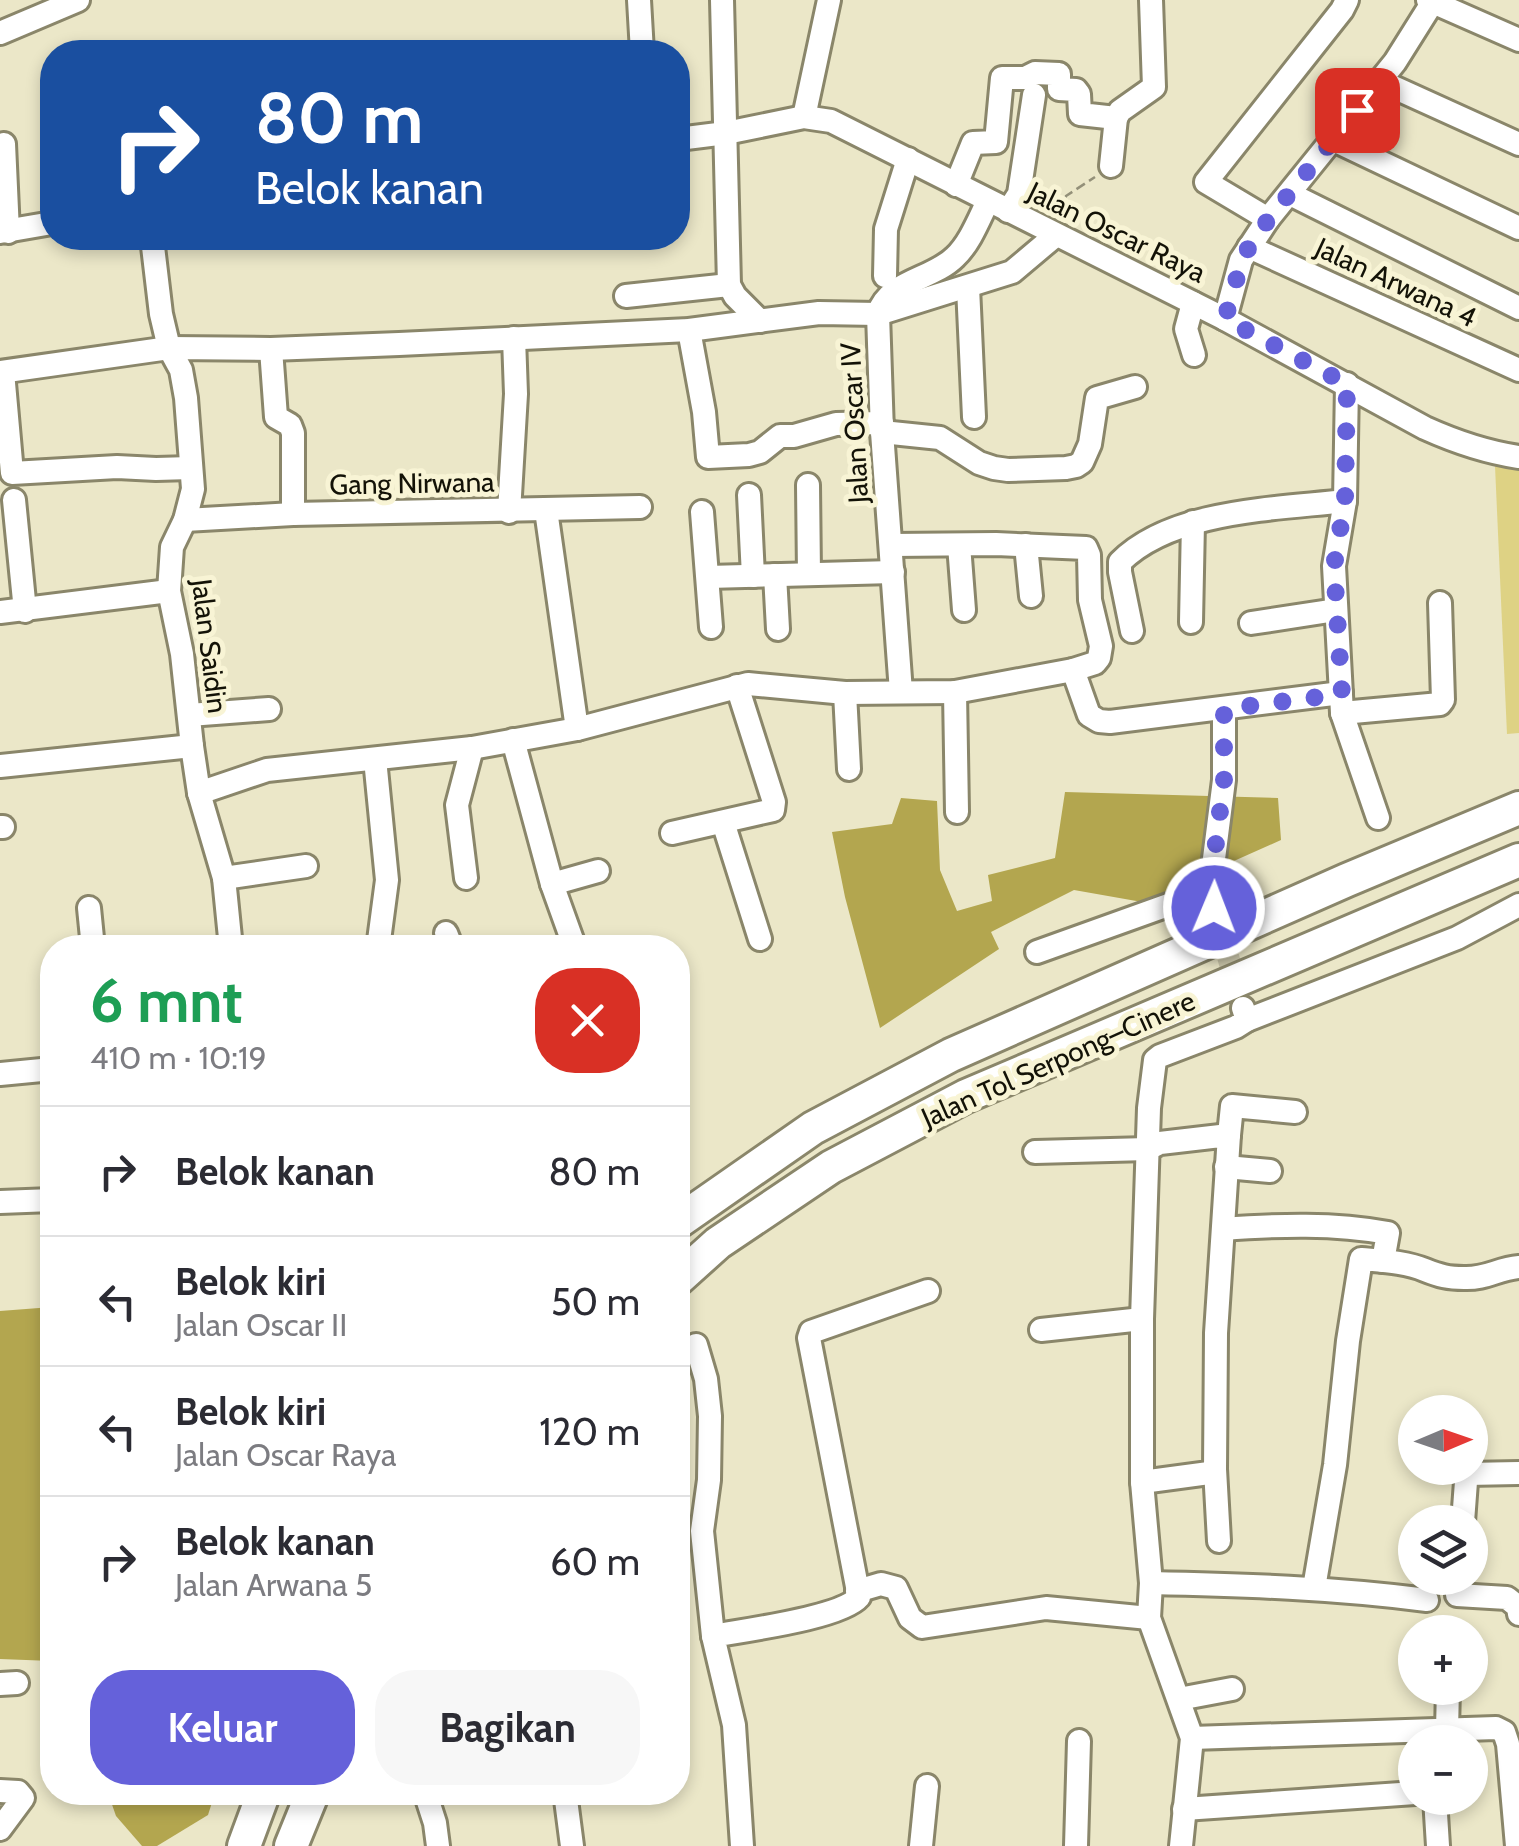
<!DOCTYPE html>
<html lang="id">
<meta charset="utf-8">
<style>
:root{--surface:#fff;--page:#f7f7f7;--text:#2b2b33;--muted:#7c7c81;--line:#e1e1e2;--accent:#6561da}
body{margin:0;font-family:Cabin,sans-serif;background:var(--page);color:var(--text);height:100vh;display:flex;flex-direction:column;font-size:38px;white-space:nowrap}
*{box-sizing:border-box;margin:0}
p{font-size:32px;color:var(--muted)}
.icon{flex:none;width:55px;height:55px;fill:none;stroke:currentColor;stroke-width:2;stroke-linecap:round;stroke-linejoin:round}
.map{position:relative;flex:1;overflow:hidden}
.sheet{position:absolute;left:40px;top:935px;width:650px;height:870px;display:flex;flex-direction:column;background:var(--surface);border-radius:40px;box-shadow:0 5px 15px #0003}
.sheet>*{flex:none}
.hud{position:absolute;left:40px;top:40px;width:650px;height:210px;border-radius:40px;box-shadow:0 5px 15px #0003;background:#1a4fa0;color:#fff;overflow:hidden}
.needle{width:65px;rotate:88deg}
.buttons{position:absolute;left:1398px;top:1395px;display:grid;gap:20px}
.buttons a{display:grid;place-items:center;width:90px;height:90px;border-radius:50%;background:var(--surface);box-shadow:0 5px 15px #0003;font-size:50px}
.pin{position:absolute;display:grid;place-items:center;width:85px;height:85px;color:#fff;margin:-42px;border-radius:20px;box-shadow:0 5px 15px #0006}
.me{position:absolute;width:110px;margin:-55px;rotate:1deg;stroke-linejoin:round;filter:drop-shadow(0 0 8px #0008)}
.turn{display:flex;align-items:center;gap:35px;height:210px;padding:0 50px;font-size:45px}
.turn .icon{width:130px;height:130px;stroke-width:2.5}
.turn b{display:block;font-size:70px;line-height:85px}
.round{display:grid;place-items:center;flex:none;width:105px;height:105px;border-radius:40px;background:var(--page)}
.summary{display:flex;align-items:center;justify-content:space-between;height:170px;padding:0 50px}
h1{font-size:60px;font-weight:700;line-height:75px;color:#1e9e55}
.cta{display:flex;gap:20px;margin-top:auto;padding:20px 50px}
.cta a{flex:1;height:115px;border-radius:40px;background:var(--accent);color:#fff;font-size:40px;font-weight:700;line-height:115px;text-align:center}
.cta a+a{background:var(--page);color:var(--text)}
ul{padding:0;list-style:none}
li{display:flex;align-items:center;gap:30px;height:130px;padding:0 50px;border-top:2px solid var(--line)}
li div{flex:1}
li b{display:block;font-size:38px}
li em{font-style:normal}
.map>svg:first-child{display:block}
.green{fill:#ded284}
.forest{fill:#b3a64f}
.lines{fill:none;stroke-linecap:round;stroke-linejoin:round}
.minor-tunnel{stroke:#cbc7ab;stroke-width:22;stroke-dasharray:22 11;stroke-linecap:butt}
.minor-casing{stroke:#8a866a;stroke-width:28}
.highway-casing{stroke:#8a866a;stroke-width:38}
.path{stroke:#939079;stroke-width:2.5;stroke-dasharray:10 5;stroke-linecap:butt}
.minor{stroke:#fff;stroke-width:22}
.highway{stroke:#fff;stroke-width:32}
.route{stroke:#6561da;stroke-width:18;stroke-dasharray:0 32.4}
.labels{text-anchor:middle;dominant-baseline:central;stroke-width:10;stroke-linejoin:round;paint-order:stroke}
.street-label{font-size:28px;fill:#131207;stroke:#f8f4d5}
</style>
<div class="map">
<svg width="1519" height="1846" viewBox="0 0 1519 1846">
<rect width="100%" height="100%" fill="#ebe7c8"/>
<path class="green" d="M1495,466L1519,468V733L1507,734Z"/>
<g class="forest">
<path d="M1065,792L1278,798L1281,840L1142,902L1074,890L991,932L999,949L880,1028L845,897L832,832L892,824L901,798L937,801L940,870L957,911L992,901L988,875L1055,858Z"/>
<path d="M52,1307V1661L0,1659V1311Z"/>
<path d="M108,1793V1792L215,1793L208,1815L157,1846H142L116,1816Z"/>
</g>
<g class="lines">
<path class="minor-tunnel" d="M1219,925L1239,995"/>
<g class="minor-casing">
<g id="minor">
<path d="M639,0L642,52"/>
<path d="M722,0L729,285L735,296L760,321"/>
<path d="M1428,0L1519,40"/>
<path d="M0,33L78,0"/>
<path d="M1380,81L1519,144"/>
<path d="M804,117L829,0"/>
<path d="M678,139L726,133L804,117L831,121L1225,319L1425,428C1456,442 1485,452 1519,457"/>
<path d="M1334,140L1519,228"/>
<path d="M4,144L8,232"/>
<path d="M1111,166L1116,118"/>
<path d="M956,185L973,143L996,142L1002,78H1025L1035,73L1059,74V89L1076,90L1079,94L1080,114L1116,118L1120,111L1154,87L1151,0"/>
<path d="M1290,194L1519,308"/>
<path d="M1008,211L1019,194L1034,95"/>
<path d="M1268,219L1206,182L1342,10L1347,0"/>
<path d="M0,232L52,223"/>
<path d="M152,238L161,314L169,348L181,370L186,398L193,489L185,520L172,547L169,591L182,654L192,746L199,793L224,878L231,948"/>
<path d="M1249,247L1519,370"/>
<path d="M885,276L886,229L908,159"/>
<path d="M968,287L974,417"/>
<path d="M626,296L729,285"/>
<path d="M1193,303L1186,329L1194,355"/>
<path d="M1225,319L1241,260L1268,219L1395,62L1434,0"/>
<path d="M689,330L704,412L708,457L749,455L760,452L780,436H794L836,424L882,423"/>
<path d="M271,349L276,417L290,425L293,433V514"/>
<path d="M0,372L169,348L271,349L399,344L689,330L819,313L878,314L1012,272L1056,235"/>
<path d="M3,372L12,473L117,467L156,469L191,468"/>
<path d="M1347,384L1345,501L1334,566L1342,713L1378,818"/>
<path d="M882,432L940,438L979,463L994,468L1008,470L1066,468L1076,466L1082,462L1090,444L1097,398L1135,387"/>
<path d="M808,485L809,574"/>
<path d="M749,495L753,576"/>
<path d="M14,500L25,611"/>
<path d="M546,510L577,729"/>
<path d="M509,512L516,394L514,338"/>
<path d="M702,512L711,627"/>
<path d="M185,520L293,514L640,507"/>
<path d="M959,545L964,610"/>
<path d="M1026,545L1031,596"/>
<path d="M775,575L778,629"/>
<path d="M708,577L893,572"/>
<path d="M0,612L169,591"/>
<path d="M1191,622L1193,522"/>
<path d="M1251,623L1336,610"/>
<path d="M1132,631L1120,572V562C1172,510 1276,509 1345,501"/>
<path d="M1073,670L1089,715L1099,721L1110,722L1341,693"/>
<path d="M901,692L882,432L878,314C889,280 932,280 955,257C970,243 979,219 988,201"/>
<path d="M955,692L957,812"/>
<path d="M845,693L849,769"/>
<path d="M1342,713L1440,704L1443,700L1440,603"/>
<path d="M189,715L269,709"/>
<path d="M513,740L552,884L575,948"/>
<path d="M375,759L387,880L378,948"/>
<path d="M0,766L192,746"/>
<path d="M199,793L267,770L472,748L577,729L748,684L845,693L955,692L1073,670L1095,663L1099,658L1101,646L1090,600L1089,555L1086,548L996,544L892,545"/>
<path d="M723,822L760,939"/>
<path d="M0,827H3"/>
<path d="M672,833L773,810L774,802L737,686"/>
<path d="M224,878L306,866"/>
<path d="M466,878L457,805L472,748"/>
<path d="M552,884L598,871"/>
<path d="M89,908L93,948"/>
<path d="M1214,908L1210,890L1224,780V709"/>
<path d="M446,933L452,948"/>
<path d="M1037,952L1210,890"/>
<path d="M1247,1020L1457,938L1519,905"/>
<path d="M0,1074L52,1069"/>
<path d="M1229,1135L1232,1106L1295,1112"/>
<path d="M1035,1152L1148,1149L1160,1143L1229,1135L1216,1333L1215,1469L1209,1473L1142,1482"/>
<path d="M1226,1167L1270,1171"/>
<path d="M0,1202L52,1200"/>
<path d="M1223,1229C1279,1225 1333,1223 1388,1233L1383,1261"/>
<path d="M1041,1330L1142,1319"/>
<path d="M696,1345L706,1379L710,1416L709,1480L702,1531L713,1636"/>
<path d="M1215,1469L1219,1541"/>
<path d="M1467,1474L1519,1473"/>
<path d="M1463,1522L1467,1468"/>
<path d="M1151,1583C1244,1585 1335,1588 1427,1600"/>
<path d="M1314,1588L1335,1465L1348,1341L1361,1259C1382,1261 1406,1262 1425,1270C1440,1276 1448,1278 1464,1278C1486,1279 1497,1269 1519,1267"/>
<path d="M857,1591L881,1584L896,1588L910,1618L922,1627L1046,1608L1149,1618"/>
<path d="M1457,1595L1507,1598L1518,1607L1519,1614"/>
<path d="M0,1684L17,1683"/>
<path d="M1179,1699L1232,1689"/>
<path d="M1447,1730L1448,1688"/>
<path d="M1192,1738L1496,1728L1504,1732L1508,1744L1517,1846"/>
<path d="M0,1791L18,1792L23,1798L0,1829"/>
<path d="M425,1792L435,1823L438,1846"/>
<path d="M565,1792L572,1846"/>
<path d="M1435,1798L1438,1846"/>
<path d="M1184,1809L1415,1793"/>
<path d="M742,1846L734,1725L713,1636C744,1630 841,1618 859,1597L809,1338L811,1332L928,1291"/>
<path d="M921,1846L927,1786"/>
<path d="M1076,1846L1079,1741"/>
<path d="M1181,1846L1192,1738L1149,1618L1151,1583L1142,1482V1319L1149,1108L1155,1060L1160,1056L1236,1027L1247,1020L1243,1008"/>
</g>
</g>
<g class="highway-casing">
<g id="highway">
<path d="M678,1222L813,1128L951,1055L1347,880L1519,808"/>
<path d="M678,1279L718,1243L831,1167L966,1096L1519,860"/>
<path d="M244,1846L264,1792"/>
<path d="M291,1846L313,1792"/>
</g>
</g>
<path class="path" d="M1062,213L1066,196L1095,177"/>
<use href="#minor" class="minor"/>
<use href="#highway" class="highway"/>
</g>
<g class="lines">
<path class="route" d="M1214,908L1210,890L1224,780V709L1342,694L1334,566L1345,501L1347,384L1225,319L1242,260L1249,247L1268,220L1357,110"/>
</g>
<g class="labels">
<g class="street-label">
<text transform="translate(1117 232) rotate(26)">Jalan Oscar Raya</text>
<text transform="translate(1396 282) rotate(25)">Jalan Arwana 4</text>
<text transform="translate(854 423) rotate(-93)">Jalan Oscar IV</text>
<text transform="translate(412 483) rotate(-1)">Gang Nirwana</text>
<text transform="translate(210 646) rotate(83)">Jalan Saidin</text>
<text transform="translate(1058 1059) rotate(-24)">Jalan Tol Serpong–Cinere</text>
</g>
</g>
</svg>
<div class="buttons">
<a><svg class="needle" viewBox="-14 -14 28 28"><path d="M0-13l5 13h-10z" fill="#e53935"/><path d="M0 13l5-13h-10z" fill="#7c7c81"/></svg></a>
<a><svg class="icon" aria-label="layers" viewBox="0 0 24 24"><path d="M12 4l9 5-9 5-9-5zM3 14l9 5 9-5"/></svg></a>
<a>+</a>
<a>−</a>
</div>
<div class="pin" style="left:1357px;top:110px;background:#d93025"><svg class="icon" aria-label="arrive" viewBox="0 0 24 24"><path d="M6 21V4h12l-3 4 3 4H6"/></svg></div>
<svg class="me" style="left:1214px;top:908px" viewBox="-20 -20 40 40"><circle r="17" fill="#6561da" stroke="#fff" stroke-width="3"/><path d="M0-11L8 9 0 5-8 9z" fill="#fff"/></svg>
<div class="hud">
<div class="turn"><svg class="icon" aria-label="right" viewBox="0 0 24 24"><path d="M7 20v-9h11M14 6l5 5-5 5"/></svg><div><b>80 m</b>Belok kanan</div></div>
</div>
<section class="sheet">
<div class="summary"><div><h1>6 mnt</h1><p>410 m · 10:19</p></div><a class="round" style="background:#d93025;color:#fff"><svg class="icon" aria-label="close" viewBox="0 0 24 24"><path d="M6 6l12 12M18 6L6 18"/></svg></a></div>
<ul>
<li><svg class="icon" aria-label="right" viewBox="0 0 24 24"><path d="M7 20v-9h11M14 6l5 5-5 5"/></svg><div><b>Belok kanan</b></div><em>80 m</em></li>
<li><svg class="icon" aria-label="left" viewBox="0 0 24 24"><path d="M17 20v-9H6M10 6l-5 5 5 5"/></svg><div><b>Belok kiri</b><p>Jalan Oscar II</p></div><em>50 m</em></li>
<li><svg class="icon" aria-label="left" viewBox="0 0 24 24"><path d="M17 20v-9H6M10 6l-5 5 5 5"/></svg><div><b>Belok kiri</b><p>Jalan Oscar Raya</p></div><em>120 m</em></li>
<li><svg class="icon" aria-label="right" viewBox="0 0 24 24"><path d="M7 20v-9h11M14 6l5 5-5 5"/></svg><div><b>Belok kanan</b><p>Jalan Arwana 5</p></div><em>60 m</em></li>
</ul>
<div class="cta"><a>Keluar</a><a>Bagikan</a></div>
</section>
</div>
